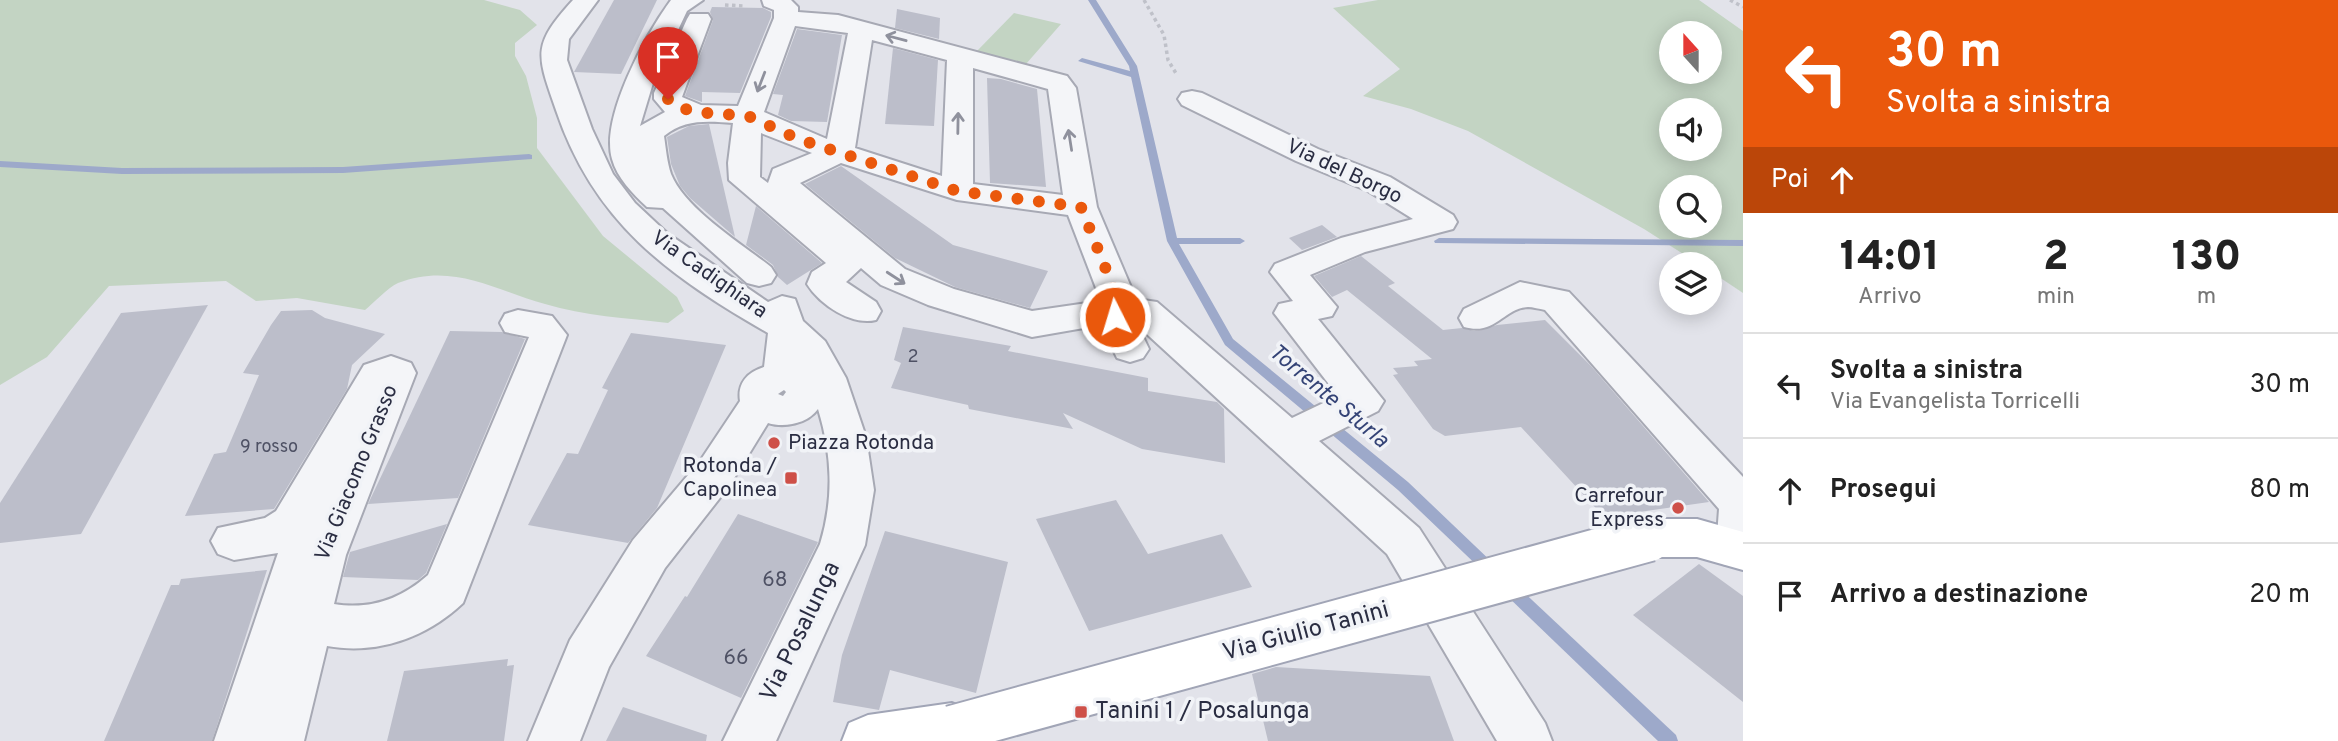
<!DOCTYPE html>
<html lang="it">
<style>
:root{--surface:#fff;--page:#f6f6f6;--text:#222;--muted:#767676;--line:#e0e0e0}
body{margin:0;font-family:Overpass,sans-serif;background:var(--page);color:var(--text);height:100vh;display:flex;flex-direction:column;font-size:26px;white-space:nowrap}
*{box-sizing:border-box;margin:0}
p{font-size:23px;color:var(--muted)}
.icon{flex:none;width:38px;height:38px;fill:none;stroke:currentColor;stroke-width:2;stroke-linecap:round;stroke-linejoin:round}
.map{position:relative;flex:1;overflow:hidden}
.panel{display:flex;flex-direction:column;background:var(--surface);width:595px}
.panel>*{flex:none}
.guide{background:#ea580c;color:#fff;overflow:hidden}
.needle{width:46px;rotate:339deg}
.fabs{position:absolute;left:1659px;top:21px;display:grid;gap:14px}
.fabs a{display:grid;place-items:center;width:63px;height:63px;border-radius:50%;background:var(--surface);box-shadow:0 4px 18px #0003;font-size:35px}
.pin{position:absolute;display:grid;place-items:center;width:60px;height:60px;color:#fff;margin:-72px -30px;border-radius:50% 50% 50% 0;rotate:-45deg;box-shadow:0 0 7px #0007}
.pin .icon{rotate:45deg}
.me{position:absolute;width:77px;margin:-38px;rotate:355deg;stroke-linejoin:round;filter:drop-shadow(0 0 5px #0008)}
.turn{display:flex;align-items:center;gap:24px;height:147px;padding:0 28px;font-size:32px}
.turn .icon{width:91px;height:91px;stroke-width:2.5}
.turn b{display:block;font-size:49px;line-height:60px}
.then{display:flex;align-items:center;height:66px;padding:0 28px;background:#0003;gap:14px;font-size:26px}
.eta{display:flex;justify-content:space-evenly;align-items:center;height:119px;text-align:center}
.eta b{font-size:42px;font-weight:800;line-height:49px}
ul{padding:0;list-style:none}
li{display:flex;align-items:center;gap:21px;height:105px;padding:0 28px;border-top:2px solid var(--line)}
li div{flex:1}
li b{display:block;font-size:26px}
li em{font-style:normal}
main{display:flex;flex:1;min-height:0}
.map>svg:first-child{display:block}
.green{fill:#c3d4c3;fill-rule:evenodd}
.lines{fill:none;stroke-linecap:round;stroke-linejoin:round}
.stream{fill:#9da9ca;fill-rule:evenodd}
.building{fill:#bcbeca}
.minor-casing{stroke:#a7a9b4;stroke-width:4}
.major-casing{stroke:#a1a5b6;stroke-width:4}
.path{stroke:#bfc1c9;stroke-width:3.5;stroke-dasharray:3.5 3.5;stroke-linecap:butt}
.minor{fill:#f4f5f8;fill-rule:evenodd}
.major{fill:#fff;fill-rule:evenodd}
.major-bridge-casing{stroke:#a1a5b6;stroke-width:50;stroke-linecap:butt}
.major-bridge{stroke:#fff;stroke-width:46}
.oneway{stroke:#8f919d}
.route{stroke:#ea580c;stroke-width:12;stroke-dasharray:0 21.6}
.poi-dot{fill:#ce5048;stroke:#f1f3f7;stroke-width:2.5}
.labels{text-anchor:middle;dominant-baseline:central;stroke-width:7;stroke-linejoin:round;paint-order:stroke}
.number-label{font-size:18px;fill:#4e5164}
.street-label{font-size:21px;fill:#2a2d42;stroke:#f1f3f7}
.poi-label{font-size:21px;fill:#2a2d42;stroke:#f1f3f7;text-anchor:end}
.near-number-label{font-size:21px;fill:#4e5164}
.water-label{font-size:23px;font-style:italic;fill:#344376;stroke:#f1f3f7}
.near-street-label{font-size:24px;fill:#2a2d42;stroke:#f1f3f7}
.near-poi-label{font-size:24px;fill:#2a2d42;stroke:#f1f3f7;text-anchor:start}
</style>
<main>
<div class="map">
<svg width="1743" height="741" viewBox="0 0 1743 741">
<rect width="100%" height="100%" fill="#e2e3ea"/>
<g class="green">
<path d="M0,0H484L520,10L537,25L515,43V56L526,76L537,118V148L603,236L677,297L684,311L668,323C627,318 584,316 545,304C494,290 453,262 398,283C387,288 375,302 365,310L297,298L256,301L226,281L109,286L47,357L0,385Z"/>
<path d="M1378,0H1699L1743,31V293L1710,271V264H1699L1644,229L1468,131L1411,109L1363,96L1400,69L1333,8ZM1710,33V72H1671V33ZM1710,110V149H1671V110ZM1671,187H1710V226H1671Z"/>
<path d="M1014,13L1061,24L1026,64L977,51Z"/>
</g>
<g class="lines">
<g class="stream">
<path d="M1088,0H1096L1137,66L1177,238H1240L1245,241L1240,244H1179L1233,339L1408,482L1496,566L1498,570L1496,574L1491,576L1486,574L1398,490L1225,345L1167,241L1131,77L1078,61L1082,58L1130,71L1129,66Z"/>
<path d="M529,154L532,155V159L343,173L122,174L0,167V161L122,168L343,167Z"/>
<path d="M1439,238L1743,240V246L1435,243L1434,241Z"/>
<path d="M1509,581L1514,583L1676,735L1678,741H1658L1504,593L1502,588L1504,583Z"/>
</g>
</g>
<g class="building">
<path d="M614,0H657L621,74L574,72Z"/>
<path d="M712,7L763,8L771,12V17L740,93L702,92V102L685,96L713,20L710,12Z"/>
<path d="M897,9L940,18L939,39L895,28Z"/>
<path d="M797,29L842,35L827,122L791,121L778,115L783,95L773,94Z"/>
<path d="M893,48L938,60L934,126L885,124Z"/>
<path d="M987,78L1001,79L1037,89L1046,187L990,183Z"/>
<path d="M709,124L735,237L690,198L680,186L671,164L667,137L689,126Z"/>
<path d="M841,166L953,245L1048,271L1030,308L955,287L895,258L805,184Z"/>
<path d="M756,206L822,263L787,285L778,277L773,265L746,245Z"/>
<path d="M1322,225L1337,237L1302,250L1289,238Z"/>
<path d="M1361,256L1395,283L1388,286L1443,330L1462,328L1475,331L1497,325L1545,320L1591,366L1709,502L1604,517L1521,427L1445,436L1433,429L1393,375L1398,374L1393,368L1418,366L1414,361L1432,359L1347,290L1332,297L1314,276Z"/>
<path d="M208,305L81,534L0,543V503L121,313Z"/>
<path d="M312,310L325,318L385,334L352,365L347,389L274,509L185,516L214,454L226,452L259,375L243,373L271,325L281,311Z"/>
<path d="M903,327L1011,346L1008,351L1148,378V391L1217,402L1224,409L1225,463L1142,449L1063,413L1073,429L969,409L968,405L891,388L901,363L894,360Z"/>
<path d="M450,331L502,332L525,339L458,498L368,504Z"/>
<path d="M631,333L726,345L657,508L628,543L528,525L567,453L578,454L608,390L602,388Z"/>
<path d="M1116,500L1148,554L1222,534L1252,587L1089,631L1036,519Z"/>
<path d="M738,514L818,542L741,698L646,656L685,596L687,597Z"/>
<path d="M447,524L426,573L418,580L343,577L350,552Z"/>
<path d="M885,531L1008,562L976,693L890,670L879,710L833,702L842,655Z"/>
<path d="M1699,564L1743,596V702L1633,615Z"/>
<path d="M267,570L212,741H104L171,585H179L181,579Z"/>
<path d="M508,659L507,666L514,665L504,741H387L404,671Z"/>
<path d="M1276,667L1430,676L1454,741H1268L1252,674Z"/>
<path d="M623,707L707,735L706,741H606Z"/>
</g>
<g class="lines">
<g class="minor-casing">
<g id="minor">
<path d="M573,0H598L569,39L567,60L592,129L613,174L635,203L667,233L768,302L782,296L795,299L803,321L825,341L846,378L866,437L874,490L865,545L776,741H723L820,544C834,498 832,455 818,409C807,424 784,428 768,423L730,485L665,568L609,667L580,741H528L570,640L633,540L700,461L740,401C737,383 748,372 764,367L768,333C669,276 594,223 556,110C537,55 531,46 573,0ZM784,390L786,392L783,396L778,394Z"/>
<path d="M671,0H703L687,11L653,83L640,126L665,112L654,99V93L687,19L690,14H708L711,19L682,97L701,105L738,106L774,18V10L764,6L762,0H791L798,7V12L838,15L1067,76L1076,88L1097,207L1136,299L1157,302L1292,418L1338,396L1274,313L1279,304L1293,301L1270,272L1275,264L1341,238L1413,219L1368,191L1296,161L1182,105L1178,99L1182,93L1192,91L1202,93L1318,149L1390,177L1453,215L1457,222L1453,229L1365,252L1310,275L1337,307L1332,316L1318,319L1384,401L1378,411L1319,441L1419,528L1545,723L1552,741H1497L1387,554L1138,326L1149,349L1143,358L1130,362L1117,358L1101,325L1032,337L928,305L881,285L861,268L846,282L876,302L881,311L876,320C852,326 820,305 807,284L812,272L826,263L729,180L728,163L733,123C708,121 684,119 664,136C666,149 667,162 671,174C685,209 742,244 771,267L776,275L771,283L759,286L747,283L663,208L647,207C633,194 617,178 612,159C600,118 646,34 671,0ZM795,26L848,33L827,139L764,112ZM872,40L947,60L942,176L855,148ZM973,68L1048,89L1063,195L973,184ZM761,133L812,153L773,169L768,183L760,177ZM841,163L957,200L1068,215L1101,301L1032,311L954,289L905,269L800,183Z"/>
<path d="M1520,282L1569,292L1743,477V568L1723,564L1716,550L1719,509L1545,310C1539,309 1533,307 1528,307C1503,308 1496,336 1464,327L1459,318L1464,309Z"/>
<path d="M518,310L552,316L567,335L463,603C426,638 377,655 327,646L304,741H214L278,553L234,560L218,554L211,541L218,528L265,518L276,511L364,365L391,356L411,363L416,373L346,555L334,604C371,610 401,599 428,575L529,337L505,332L500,323L505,314Z"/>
</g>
</g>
<g class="major-casing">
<g id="major">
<path d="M1649,519H1697L1743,532V570L1697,557H1649L1633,551L1627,538L1633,525Z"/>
<path d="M952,703L971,711L978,729L973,741H842L849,723L868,715Z"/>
</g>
</g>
<g class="path">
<path d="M1144,0L1164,35L1168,60L1177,75"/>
<path d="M1730,0L1743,7"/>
<path d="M725,5L745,6"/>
</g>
<use href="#minor" class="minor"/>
<use href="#major" class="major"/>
<g class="major-bridge-casing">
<path id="major-bridge" d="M952,729L1649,538"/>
</g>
<use href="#major-bridge" class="major-bridge"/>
</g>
<defs><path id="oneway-shaft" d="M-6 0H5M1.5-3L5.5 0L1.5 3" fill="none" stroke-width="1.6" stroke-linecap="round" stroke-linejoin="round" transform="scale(1.75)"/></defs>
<g class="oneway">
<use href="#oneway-shaft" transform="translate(896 38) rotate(-165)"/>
<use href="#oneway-shaft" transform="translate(761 82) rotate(111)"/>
<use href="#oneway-shaft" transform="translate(958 123) rotate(-89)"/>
<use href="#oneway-shaft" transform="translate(1070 140) rotate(-99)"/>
<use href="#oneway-shaft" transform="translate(896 278) rotate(33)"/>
</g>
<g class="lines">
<path class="route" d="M668,99L675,106L695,112L748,116L798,139L957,191L1081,207L1119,302L1113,311L1115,317"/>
</g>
<g class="poi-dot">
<circle cx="774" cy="443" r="7"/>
<rect x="784" y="471" width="14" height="14" rx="3.5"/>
<circle cx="1678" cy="508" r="7"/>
<rect x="1074" y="705" width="14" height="14" rx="3.5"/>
</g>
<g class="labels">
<g class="number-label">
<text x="913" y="357">2</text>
<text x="269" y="447">9 rosso</text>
</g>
<g class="street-label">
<text transform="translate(1344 172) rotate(25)">Via del Borgo</text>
<text transform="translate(709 275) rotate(35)">Via Cadighiara</text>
<text transform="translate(357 473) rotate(-68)">Via Giacomo Grasso</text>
</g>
<g class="poi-label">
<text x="788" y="443" text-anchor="start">Piazza Rotonda</text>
<text x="777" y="466">Rotonda /<tspan x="777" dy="24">Capolinea</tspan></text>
<text x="1664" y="496">Carrefour<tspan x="1664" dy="24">Express</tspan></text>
</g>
<g class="near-number-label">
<text x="775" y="580">68</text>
<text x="736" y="658">66</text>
</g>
<g class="water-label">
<text transform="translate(1328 397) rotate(40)">Torrente Sturla</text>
</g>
<g class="near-street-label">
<text transform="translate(801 632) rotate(-64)">Via Posalunga</text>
<text transform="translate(1306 632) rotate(-15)">Via Giulio Tanini</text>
</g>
<g class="near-poi-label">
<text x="1095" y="712">Tanini 1 / Posalunga</text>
</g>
</g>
</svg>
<div class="fabs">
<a><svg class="needle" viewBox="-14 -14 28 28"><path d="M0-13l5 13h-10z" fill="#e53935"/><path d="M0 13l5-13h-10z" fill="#767676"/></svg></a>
<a><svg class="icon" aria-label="sound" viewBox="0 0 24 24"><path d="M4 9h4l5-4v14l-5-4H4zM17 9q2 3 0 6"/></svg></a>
<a><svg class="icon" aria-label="search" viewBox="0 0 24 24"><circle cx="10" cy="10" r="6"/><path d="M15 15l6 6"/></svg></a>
<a><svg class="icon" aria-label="layers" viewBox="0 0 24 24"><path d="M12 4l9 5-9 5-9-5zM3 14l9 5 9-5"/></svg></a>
</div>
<div class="pin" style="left:668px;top:99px;background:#d93025"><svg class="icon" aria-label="arrive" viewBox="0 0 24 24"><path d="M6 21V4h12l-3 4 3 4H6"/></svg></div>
<svg class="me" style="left:1115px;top:317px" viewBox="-20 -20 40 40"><circle r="17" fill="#ea580c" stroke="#fff" stroke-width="3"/><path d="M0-11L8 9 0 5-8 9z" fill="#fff"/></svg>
</div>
<section class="panel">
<div class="guide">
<div class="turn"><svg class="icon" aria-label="left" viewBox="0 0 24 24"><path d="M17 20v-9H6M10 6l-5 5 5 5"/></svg><div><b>30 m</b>Svolta a sinistra</div></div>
<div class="then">Poi<svg class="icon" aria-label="ahead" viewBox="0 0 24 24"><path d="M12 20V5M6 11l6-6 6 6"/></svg></div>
</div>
<div class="eta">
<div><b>14:01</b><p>Arrivo</p></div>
<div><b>2</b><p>min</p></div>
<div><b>130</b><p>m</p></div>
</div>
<ul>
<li><svg class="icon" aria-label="left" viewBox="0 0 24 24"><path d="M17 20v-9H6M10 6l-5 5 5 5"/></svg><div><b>Svolta a sinistra</b><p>Via Evangelista Torricelli</p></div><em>30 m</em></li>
<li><svg class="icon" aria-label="ahead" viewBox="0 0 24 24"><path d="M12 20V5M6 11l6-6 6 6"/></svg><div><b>Prosegui</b></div><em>80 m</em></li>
<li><svg class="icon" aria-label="arrive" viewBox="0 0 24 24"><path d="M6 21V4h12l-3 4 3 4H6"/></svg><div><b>Arrivo a destinazione</b></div><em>20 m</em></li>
</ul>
</section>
</main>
